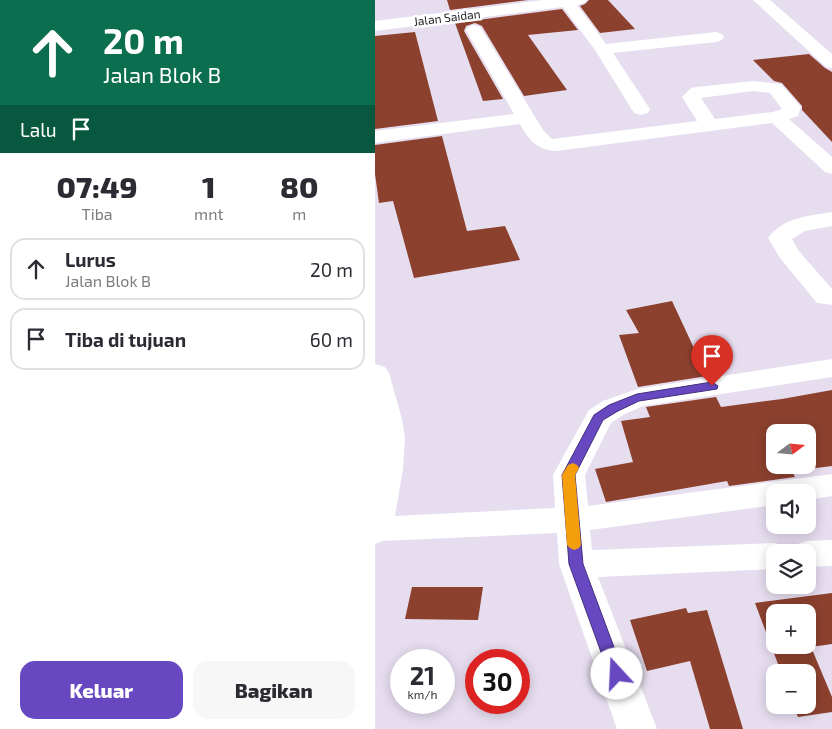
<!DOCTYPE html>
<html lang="id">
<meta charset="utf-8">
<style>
:root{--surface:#fff;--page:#f7f7f7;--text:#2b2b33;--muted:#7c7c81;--line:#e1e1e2;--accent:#6748c1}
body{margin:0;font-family:"Exo 2",sans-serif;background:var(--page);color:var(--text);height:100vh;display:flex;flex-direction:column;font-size:19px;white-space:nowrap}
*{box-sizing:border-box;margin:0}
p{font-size:16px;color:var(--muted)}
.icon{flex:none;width:28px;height:28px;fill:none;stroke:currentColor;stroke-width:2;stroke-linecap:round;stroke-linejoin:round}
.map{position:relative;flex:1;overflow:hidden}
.details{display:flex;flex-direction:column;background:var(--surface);width:375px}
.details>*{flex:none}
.guide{background:#0b6e4f;color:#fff;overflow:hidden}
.needle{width:32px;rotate:74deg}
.fabs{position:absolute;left:391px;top:424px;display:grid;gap:10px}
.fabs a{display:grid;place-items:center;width:50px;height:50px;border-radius:10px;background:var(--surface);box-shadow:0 2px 12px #0003;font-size:25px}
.speed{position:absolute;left:15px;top:649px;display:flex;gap:10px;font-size:25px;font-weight:700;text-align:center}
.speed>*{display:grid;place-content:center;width:65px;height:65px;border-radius:50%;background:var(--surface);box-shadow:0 2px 12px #0003;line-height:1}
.speed small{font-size:12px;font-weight:400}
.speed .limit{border:8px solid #d22;background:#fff;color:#111}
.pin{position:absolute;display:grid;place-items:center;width:42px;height:42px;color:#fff;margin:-51px -21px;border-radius:50% 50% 50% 0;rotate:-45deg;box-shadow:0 0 5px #0007}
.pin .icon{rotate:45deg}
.me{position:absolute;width:55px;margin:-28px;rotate:340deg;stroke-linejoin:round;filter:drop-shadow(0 0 4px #0008)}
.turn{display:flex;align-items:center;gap:18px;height:105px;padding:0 20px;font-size:22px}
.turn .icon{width:65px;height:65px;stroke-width:2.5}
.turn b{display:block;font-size:35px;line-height:42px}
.then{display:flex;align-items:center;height:48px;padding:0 20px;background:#0003;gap:10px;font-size:19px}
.eta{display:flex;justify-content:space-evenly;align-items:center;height:85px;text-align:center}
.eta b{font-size:30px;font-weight:800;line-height:35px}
.action{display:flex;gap:10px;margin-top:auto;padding:10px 20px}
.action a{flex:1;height:58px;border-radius:15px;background:var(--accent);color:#fff;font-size:20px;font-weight:800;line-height:58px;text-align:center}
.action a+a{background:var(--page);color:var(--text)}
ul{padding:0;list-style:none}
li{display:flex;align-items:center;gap:15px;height:62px;margin:0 10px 8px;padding:0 10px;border:2px solid var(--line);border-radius:15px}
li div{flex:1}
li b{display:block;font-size:19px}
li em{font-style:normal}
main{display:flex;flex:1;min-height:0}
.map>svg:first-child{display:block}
.building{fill:#8c412f;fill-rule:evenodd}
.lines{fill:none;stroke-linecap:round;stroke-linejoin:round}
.minor{fill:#fff;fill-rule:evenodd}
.route{fill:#6748c1;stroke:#432f7d}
.slow{fill:#f59e0b}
.labels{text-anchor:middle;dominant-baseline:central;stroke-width:5;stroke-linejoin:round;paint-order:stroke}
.far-street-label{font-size:12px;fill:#252228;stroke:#fff}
</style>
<main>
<section class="details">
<div class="guide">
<div class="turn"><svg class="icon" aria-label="ahead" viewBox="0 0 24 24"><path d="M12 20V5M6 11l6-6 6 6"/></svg><div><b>20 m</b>Jalan Blok B</div></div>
<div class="then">Lalu<svg class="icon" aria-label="arrive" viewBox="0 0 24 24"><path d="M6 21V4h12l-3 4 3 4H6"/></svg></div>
</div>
<div class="eta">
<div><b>07:49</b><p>Tiba</p></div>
<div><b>1</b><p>mnt</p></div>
<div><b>80</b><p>m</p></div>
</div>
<ul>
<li><svg class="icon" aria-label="ahead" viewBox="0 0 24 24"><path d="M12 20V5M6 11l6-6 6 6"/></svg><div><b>Lurus</b><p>Jalan Blok B</p></div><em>20 m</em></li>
<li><svg class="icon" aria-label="arrive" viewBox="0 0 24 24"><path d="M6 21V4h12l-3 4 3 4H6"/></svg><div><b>Tiba di tujuan</b></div><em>60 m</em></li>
</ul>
<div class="action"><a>Keluar</a><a>Bagikan</a></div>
</section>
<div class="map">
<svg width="457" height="729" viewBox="0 0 457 729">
<rect width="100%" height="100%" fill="#e6ddef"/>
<g class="building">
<path d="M72,0H153L75,10Z"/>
<path d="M214,0H233L260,29L225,33L205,6L210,4Z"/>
<path d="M187,9L203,30L153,35L192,90L149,96L107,26L100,23L91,26L89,31L128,99L108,101L80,23Z"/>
<path d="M40,32L63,121L0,129V36Z"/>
<path d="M434,54L450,68L457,72V142L427,110V106L407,83L399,81L378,60Z"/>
<path d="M67,136L92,231L130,226L145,260L39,278L18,201L4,203L0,174V145Z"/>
<path d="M297,301L332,376L263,387L244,335L264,333L251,310Z"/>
<path d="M457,390V466L417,471L420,477L354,486L352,481L231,502L220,469L258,462L246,421L275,417L271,407L341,397L346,407L407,399ZM400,432H432V465H400Z"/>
<path d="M37,587H108L103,620L30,619Z"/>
<path d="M457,593V644L436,647L457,697V712L423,717L418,705H432V672H406L380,603ZM400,612H432V645H400Z"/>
<path d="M311,608L313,613L332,610L368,729H335L315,661L272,671L255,620Z"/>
</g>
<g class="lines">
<g class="minor">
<path d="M168,0H212L209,3L202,5L231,44L341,32L347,34L349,37L347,40L341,42L238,53L275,109L273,113L266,115L259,113L220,50L188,7L0,31V21Z"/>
<path d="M378,0H395L457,54V68L451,67Z"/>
<path d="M99,25L105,27L107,30L168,130L177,139L322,121L307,97L316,88L322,87L378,81L406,84L426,107L423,116L414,119L457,157V174L450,172L397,123L181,151C162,150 154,140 145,124L0,143V131L139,114L91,30L93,27ZM378,91L395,93L407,109L398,112L340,119L326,98Z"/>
<path d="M457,212V226L430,231L417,239L423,250L457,289V305L442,303L405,258L393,238C408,217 434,216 457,212Z"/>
<path d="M457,359V377L268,406L248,415L236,423L210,475L213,506L457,474V496L432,500V492H400V505L215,530L217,550L400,543L412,547L415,552H400V569L223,577L282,729H242L184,564L182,533L8,541L0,544V364L10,367L14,373L27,419L30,438L28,469L20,516L180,508L178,475L214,410L228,401L262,389Z"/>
<path d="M457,540V566L432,567V552H416L420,545L432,541Z"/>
</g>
</g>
<path class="route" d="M337,382L343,386L342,389L264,401L243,411L228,420L200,475L208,564L249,674L247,679L242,681L236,679L234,674L194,564L187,475L219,415L234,405L262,394Z"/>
<path class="slow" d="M198,463L202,465L204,468L200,475L206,545L204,548L199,550L195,548L192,545L187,475L193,465Z"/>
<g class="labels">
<g class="far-street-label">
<text transform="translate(72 17) rotate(-7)">Jalan Saidan</text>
</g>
</g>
</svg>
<div class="fabs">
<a><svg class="needle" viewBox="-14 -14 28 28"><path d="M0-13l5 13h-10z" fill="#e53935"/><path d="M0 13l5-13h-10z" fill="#7c7c81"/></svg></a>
<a><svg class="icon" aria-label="sound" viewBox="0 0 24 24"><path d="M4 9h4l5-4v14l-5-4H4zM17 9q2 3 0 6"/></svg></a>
<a><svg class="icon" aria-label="layers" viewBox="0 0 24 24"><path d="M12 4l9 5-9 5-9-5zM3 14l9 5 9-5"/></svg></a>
<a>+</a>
<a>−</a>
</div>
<div class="speed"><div>21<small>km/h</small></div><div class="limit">30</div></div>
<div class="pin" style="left:337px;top:386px;background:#d93025"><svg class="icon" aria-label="arrive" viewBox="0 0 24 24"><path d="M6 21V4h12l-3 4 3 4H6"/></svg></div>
<svg class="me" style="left:242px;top:674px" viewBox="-20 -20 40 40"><circle r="19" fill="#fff"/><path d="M0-13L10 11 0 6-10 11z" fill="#6748c1"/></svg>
</div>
</main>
